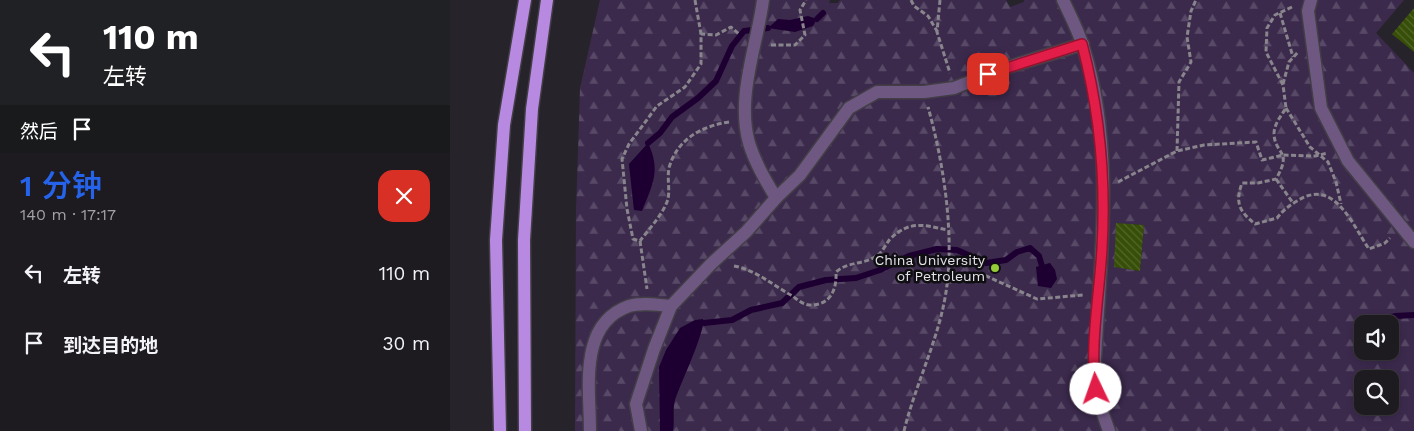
<!DOCTYPE html>
<html lang="zh">
<meta charset="utf-8">
<style>
:root{--surface:#1d1a20;--page:#252329;--text:#f1f3f6;--muted:#a0a1a5;--line:#3b383e;--accent:#2563eb}
body{margin:0;font-family:"Work Sans","Noto Sans SC",sans-serif;background:var(--page);color:var(--text);height:100vh;display:flex;flex-direction:column;font-size:19px;white-space:nowrap}
*{box-sizing:border-box;margin:0}
p{font-size:16px;color:var(--muted)}
.icon{flex:none;width:28px;height:28px;fill:none;stroke:currentColor;stroke-width:2;stroke-linecap:round;stroke-linejoin:round}
.map{position:relative;flex:1;overflow:hidden}
.panel{display:flex;flex-direction:column;background:var(--surface);width:450px}
.panel>*{flex:none}
.banner{background:#202124;color:#fff;overflow:hidden}
.fabs{position:absolute;left:904px;top:315px;display:grid;gap:10px}
.fabs a{display:grid;place-items:center;width:45px;height:45px;border-radius:10px;background:var(--surface);box-shadow:0 2px 8px #0003,0 0 0 1px var(--line);font-size:25px}
.pin{position:absolute;display:grid;place-items:center;width:42px;height:42px;color:#fff;margin:-21px;border-radius:10px;box-shadow:0 2px 8px #0006}
.me{position:absolute;width:55px;margin:-28px;rotate:357deg;stroke-linejoin:round;filter:drop-shadow(0 0 4px #0008)}
.turn{display:flex;align-items:center;gap:18px;height:105px;padding:0 20px;font-size:22px}
.turn .icon{width:65px;height:65px;stroke-width:2.5}
.turn b{display:block;font-size:35px;line-height:42px}
.then{display:flex;align-items:center;height:48px;padding:0 20px;background:#0003;gap:10px;font-size:19px}
.round{display:grid;place-items:center;flex:none;width:52px;height:52px;border-radius:15px;background:var(--page)}
.head{display:flex;align-items:center;justify-content:space-between;height:85px;padding:0 20px}
h1{font-size:30px;font-weight:600;line-height:38px;color:var(--accent)}
ul{padding:0;list-style:none}
li{display:flex;align-items:center;gap:15px;height:70px;padding:0 20px}
li div{flex:1}
li b{display:block;font-size:19px}
li em{font-style:normal}
main{display:flex;flex:1;min-height:0}
.map>svg:first-child{display:block}
.forest{fill:url(#forest-firs);fill-rule:evenodd}
.water{fill:#1d0031}
.lines{fill:none;stroke-linecap:round;stroke-linejoin:round}
.stream{stroke:#1d0031;stroke-width:6}
.building{fill:url(#building-back-hatch)}
.minor-casing{stroke:#423e45;stroke-width:15}
.major-casing{stroke:#423e45;stroke-width:15}
.path{stroke:#88858c;stroke-width:3;stroke-dasharray:5 2.5;stroke-linecap:butt}
.minor{stroke:#6e5882;stroke-width:12}
.major{stroke:#b789e1;stroke-width:12}
.route-casing{stroke:#92132f;stroke-width:12}
.route{stroke:#e11d48;stroke-width:9}
.poi-dot{fill:#96cc39;stroke:#0f0e11;stroke-width:2}
.labels{text-anchor:middle;dominant-baseline:central;stroke-width:5;stroke-linejoin:round;paint-order:stroke}
.poi-label{font-size:14px;fill:#e5e3e8;stroke:#0f0e11;text-anchor:end}
</style>
<main>
<section class="panel">
<div class="banner">
<div class="turn"><svg class="icon" aria-label="left" viewBox="0 0 24 24"><path d="M17 20v-9H6M10 6l-5 5 5 5"/></svg><div><b>110 m</b>左转</div></div>
<div class="then">然后<svg class="icon" aria-label="arrive" viewBox="0 0 24 24"><path d="M6 21V4h12l-3 4 3 4H6"/></svg></div>
</div>
<div class="head"><div><h1>1 分钟</h1><p>140 m · 17:17</p></div><a class="round" style="background:#d93025;color:#fff"><svg class="icon" aria-label="close" viewBox="0 0 24 24"><path d="M6 6l12 12M18 6L6 18"/></svg></a></div>
<ul>
<li><svg class="icon" aria-label="left" viewBox="0 0 24 24"><path d="M17 20v-9H6M10 6l-5 5 5 5"/></svg><div><b>左转</b></div><em>110 m</em></li>
<li><svg class="icon" aria-label="arrive" viewBox="0 0 24 24"><path d="M6 21V4h12l-3 4 3 4H6"/></svg><div><b>到达目的地</b></div><em>30 m</em></li>
</ul>
</section>
<div class="map">
<svg width="964" height="431" viewBox="0 0 964 431">
<defs>
<pattern id="forest-firs" width="22" height="20" patternUnits="userSpaceOnUse" patternTransform="scale(1.25)"><rect width="22" height="20" fill="#3c2a4d"/><path d="M5 1l3.5 6h-7zM16 11l3.5 6h-7z" fill="#584967"/></pattern>
<pattern id="building-back-hatch" width="6" height="6" patternUnits="userSpaceOnUse" patternTransform="scale(1.25)"><rect width="6" height="6" fill="#364e07"/><path d="M-1 5l2 2M0 0l6 6M5-1l2 2" fill="none" stroke="#53672b"/></pattern>
</defs>
<rect width="100%" height="100%" fill="#27232b"/>
<path class="forest" d="M150,0H380L379,3H388L390,0H556L560,7L574,2V0H954L926,33L964,73V431H223L224,402L248,337L254,327L210,398V431H125L126,213L130,88ZM187,156L184,210L179,164ZM666,223L694,225L690,271L665,267ZM600,263L601,288L586,267ZM912,324H940V351H912ZM912,379H940V406H912Z"/>
<g class="water">
<path d="M358,16L367,19L363,26L345,32L318,28L328,19L340,20Z"/>
<path d="M198,143C211,170 203,184 192,211L184,210L179,164Z"/>
<path d="M600,263L605,270L607,279L601,288L588,286L586,267Z"/>
<path d="M253,319C255,333 231,382 225,400C222,409 225,421 223,431H210L209,367L216,350L230,328L245,320Z"/>
</g>
<g class="lines">
<g class="stream">
<path d="M367,19L373,13"/>
<path d="M198,143L210,133L222,117L248,98L266,81L282,46L294,31L318,28"/>
<path d="M254,323L282,320L301,310L332,303L349,287L376,280L406,278L430,270L459,256L487,249L507,250L536,263L556,260L567,252L580,248L589,256L592,266"/>
<path d="M922,324L945,316L964,315"/>
<path d="M906,329L912,327"/>
</g>
</g>
<g class="building">
<path d="M964,8V52L942,34Z"/>
<path d="M666,223L694,225L690,271L664,267Z"/>
</g>
<g class="lines">
<g class="minor-casing">
<g id="minor">
<path d="M613,0C620,15 628,30 633,46C667,153 649,268 644,378L648,400L659,431"/>
<path d="M861,0L858,11L871,108L898,161L964,242"/>
<path d="M326,198L350,175L399,108L427,92H474L504,88L555,68L633,44"/>
<path d="M140,431C140,388 128,324 179,306C192,302 208,305 221,306"/>
<path d="M191,431L186,404L204,349L221,306L262,263L296,232L326,198C316,181 305,163 299,143C286,97 307,46 313,0"/>
</g>
</g>
<g class="major-casing">
<g id="major">
<path d="M50,431L46,240L54,125L75,0"/>
<path d="M75,431L74,240L82,109L97,0"/>
</g>
</g>
<g class="path">
<path d="M245,0L251,34"/>
<path d="M461,0L464,6L478,16L487,31"/>
<path d="M490,0L487,32L500,73"/>
<path d="M842,7L825,15L817,28L816,52L833,85L836,108C831,116 824,124 824,134C825,155 843,150 826,179L808,183H792C785,203 789,211 805,224L827,218C833,210 839,206 847,201C884,177 902,224 919,249L935,243L940,238"/>
<path d="M830,13L843,57"/>
<path d="M321,45H345L355,35L350,10L356,0"/>
<path d="M833,84L839,62L848,52"/>
<path d="M836,108L860,147L878,162L886,182L891,204"/>
<path d="M279,122C252,126 227,139 219,168C217,178 220,189 218,199C214,213 199,229 190,241L183,239L177,209L172,159L179,144L207,106L235,87L251,64V34L266,35L281,27L290,35"/>
<path d="M727,151L729,82L741,62L737,37L741,11L746,0"/>
<path d="M826,179L843,203"/>
<path d="M668,182L727,151L754,145L806,142L812,160L833,155L865,156L878,153"/>
<path d="M190,241L197,289"/>
<path d="M284,266C303,269 322,284 339,294C345,297 351,304 359,305C380,306 387,290 386,272C398,261 415,265 428,255C433,251 436,244 440,239C460,220 473,225 498,230"/>
<path d="M498,274L534,275L587,299L633,295"/>
<path d="M454,431C466,382 491,335 497,285C504,230 493,160 478,107"/>
</g>
<use href="#minor" class="minor"/>
<use href="#major" class="major"/>
</g>
<g class="lines">
<g class="route-casing">
<path id="route" d="M538,74L632,44C650,112 656,178 652,248C650,290 639,349 646,389"/>
</g>
<use href="#route" class="route"/>
</g>
<circle class="poi-dot" cx="545" cy="268" r="5"/>
<g class="labels">
<g class="poi-label">
<text x="535" y="260">China University<tspan x="535" dy="16">of Petroleum</tspan></text>
</g>
</g>
</svg>
<div class="fabs">
<a><svg class="icon" aria-label="sound" viewBox="0 0 24 24"><path d="M4 9h4l5-4v14l-5-4H4zM17 9q2 3 0 6"/></svg></a>
<a><svg class="icon" aria-label="search" viewBox="0 0 24 24"><circle cx="10" cy="10" r="6"/><path d="M15 15l6 6"/></svg></a>
</div>
<div class="pin" style="left:538px;top:74px;background:#d93025"><svg class="icon" aria-label="arrive" viewBox="0 0 24 24"><path d="M6 21V4h12l-3 4 3 4H6"/></svg></div>
<svg class="me" style="left:646px;top:389px" viewBox="-20 -20 40 40"><circle r="19" fill="#fff"/><path d="M0-13L10 11 0 6-10 11z" fill="#e11d48"/></svg>
</div>
</main>
